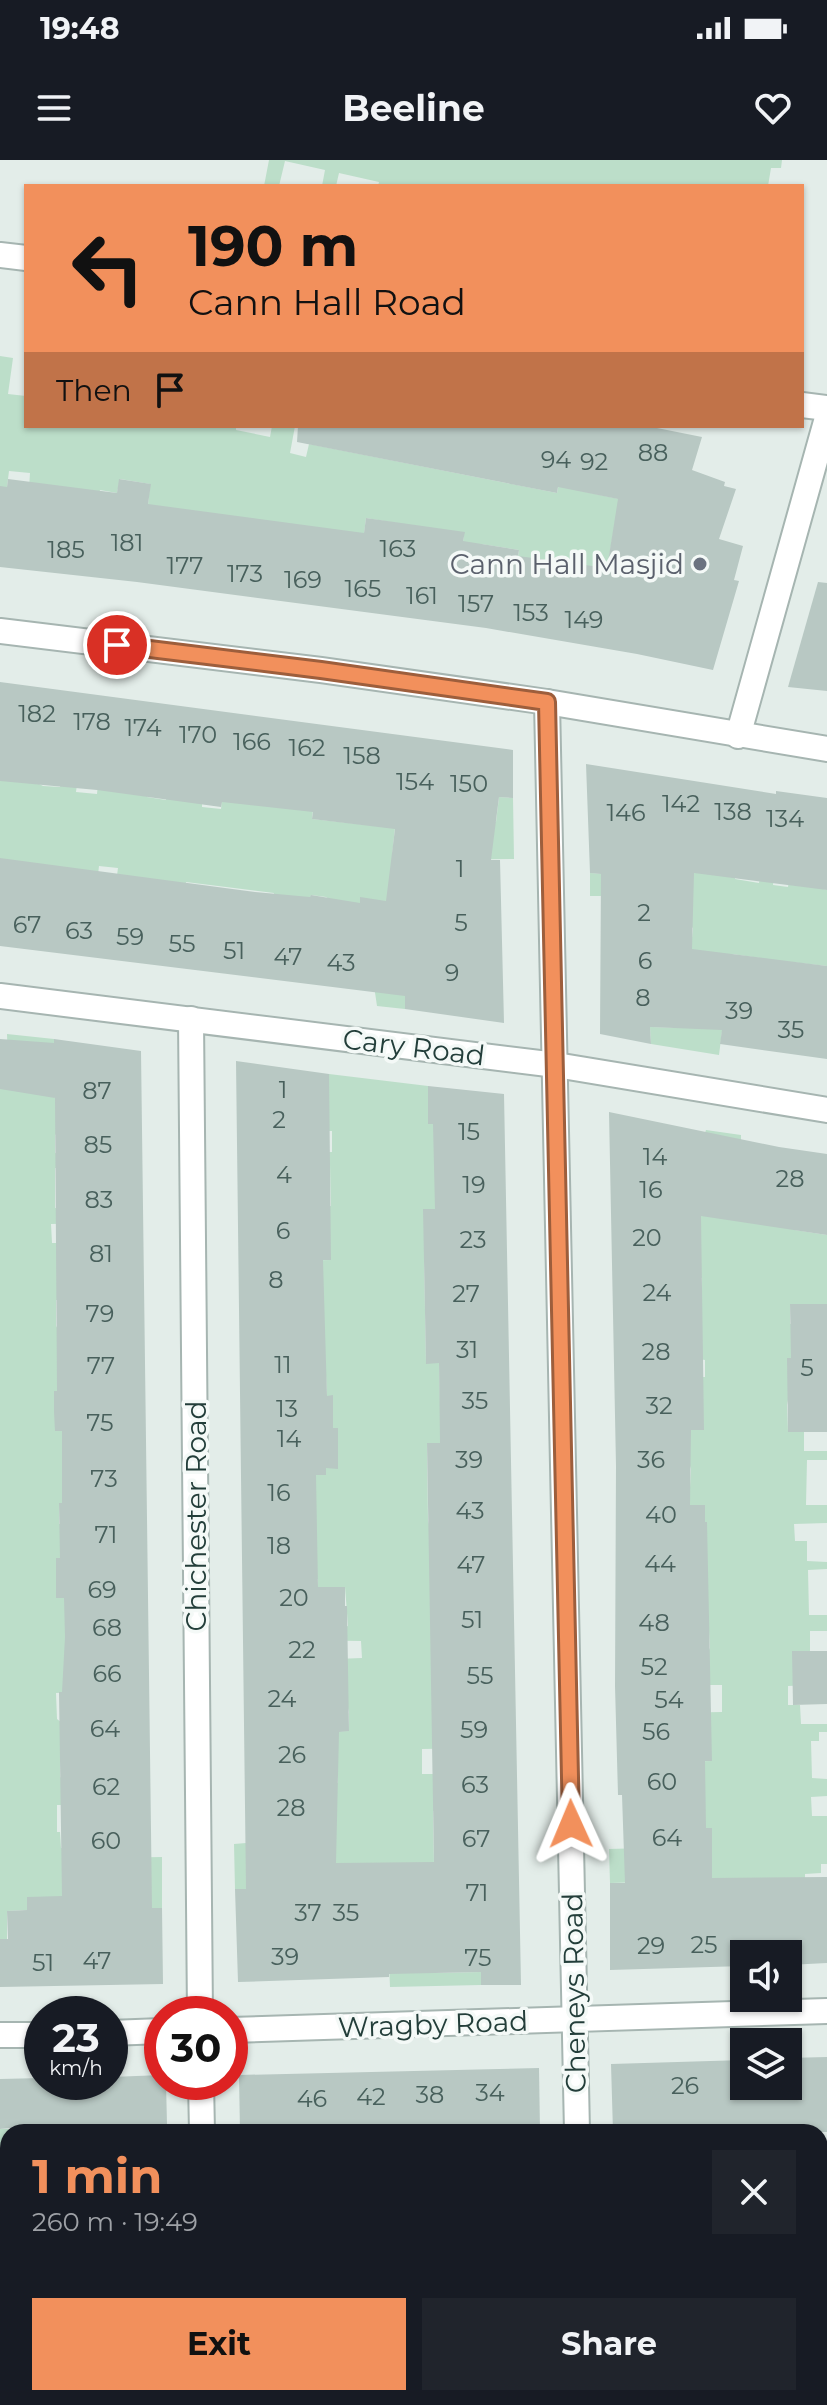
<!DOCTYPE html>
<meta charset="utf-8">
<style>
:root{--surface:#171b24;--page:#20242c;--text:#f1f3f6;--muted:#9ea1a6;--accent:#f2905c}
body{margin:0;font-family:Montserrat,sans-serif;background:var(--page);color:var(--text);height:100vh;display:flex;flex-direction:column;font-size:30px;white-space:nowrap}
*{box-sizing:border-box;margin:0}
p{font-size:26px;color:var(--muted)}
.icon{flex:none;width:44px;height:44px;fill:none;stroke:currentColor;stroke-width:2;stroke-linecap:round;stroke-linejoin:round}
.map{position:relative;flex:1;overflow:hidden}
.details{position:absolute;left:0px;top:1964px;width:828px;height:282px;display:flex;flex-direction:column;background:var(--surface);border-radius:24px 24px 0 0;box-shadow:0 2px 6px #0004}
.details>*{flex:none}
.banner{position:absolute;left:24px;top:24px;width:780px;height:244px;border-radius:0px;box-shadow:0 2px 6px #0004;background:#f2905c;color:#111;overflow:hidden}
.fabs{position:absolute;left:730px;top:1780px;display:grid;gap:16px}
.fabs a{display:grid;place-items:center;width:72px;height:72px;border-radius:0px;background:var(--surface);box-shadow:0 2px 6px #0004;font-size:40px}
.speed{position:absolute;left:24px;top:1836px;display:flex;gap:16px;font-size:40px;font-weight:700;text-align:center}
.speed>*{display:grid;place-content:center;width:104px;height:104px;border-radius:50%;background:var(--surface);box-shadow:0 2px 6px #0004;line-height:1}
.speed small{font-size:20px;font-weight:400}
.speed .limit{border:12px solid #d22;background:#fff;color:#111}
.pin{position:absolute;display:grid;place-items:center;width:68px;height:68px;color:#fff;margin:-34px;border:4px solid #fff;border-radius:50%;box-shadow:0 2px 8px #0007}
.me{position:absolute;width:88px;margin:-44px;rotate:359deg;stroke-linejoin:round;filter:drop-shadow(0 0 6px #0008)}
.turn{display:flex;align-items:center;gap:28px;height:168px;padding:0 32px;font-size:36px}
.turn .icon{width:104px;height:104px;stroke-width:2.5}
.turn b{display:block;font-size:56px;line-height:68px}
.then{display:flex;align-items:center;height:76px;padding:0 32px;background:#0003;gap:16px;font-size:30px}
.round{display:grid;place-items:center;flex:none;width:84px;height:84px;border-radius:0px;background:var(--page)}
.head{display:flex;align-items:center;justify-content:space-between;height:136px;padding:0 32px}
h1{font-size:48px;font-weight:700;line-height:60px;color:var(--accent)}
.cta{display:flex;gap:16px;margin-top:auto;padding:16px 32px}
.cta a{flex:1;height:92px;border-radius:0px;background:var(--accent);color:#111;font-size:32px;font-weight:700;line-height:92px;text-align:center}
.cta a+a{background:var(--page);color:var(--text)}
.status{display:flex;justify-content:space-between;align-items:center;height:56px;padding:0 40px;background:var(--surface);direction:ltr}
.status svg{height:22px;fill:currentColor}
header{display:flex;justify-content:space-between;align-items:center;height:104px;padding:0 32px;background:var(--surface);font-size:36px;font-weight:700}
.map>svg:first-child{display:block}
.green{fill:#bcdec9}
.building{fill:#b8c8c3}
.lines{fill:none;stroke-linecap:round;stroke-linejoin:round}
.minor-casing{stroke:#a6b5b1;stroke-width:28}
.minor{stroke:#fff;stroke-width:24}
.route-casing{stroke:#9d5e3c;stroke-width:20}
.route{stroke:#f2905c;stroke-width:14}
.worship-dot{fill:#6b7280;stroke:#f4f9f7;stroke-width:3}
.labels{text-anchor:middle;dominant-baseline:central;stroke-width:7;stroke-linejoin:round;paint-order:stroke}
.number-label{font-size:24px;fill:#48605c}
.worship-label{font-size:28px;fill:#5b616d;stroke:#f4f9f7;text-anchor:end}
.street-label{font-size:28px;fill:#233e3a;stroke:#f4f9f7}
</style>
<div class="status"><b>19:48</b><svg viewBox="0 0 49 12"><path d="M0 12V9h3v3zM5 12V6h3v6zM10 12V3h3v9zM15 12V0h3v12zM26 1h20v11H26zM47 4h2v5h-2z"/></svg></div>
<header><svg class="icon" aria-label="menu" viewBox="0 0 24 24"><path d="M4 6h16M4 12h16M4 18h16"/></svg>Beeline<svg class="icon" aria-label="heart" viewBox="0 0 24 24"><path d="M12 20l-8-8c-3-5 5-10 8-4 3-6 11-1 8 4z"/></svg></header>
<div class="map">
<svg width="827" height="2245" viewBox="0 0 827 2245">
<rect width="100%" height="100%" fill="#e3ede9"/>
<g class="green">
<path d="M269,0H782L781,8H771L768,26H378L379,22L339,13L336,26H322L325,10L285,1L279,26H264Z"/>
<path d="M0,196L13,198L8,234L26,236V266H236V270L270,277L272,266H295L290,293L306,297L309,284L557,333L564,298L581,331L619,339L607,409L513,427L519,390L481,384L458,418L464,374L366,358L360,406L148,345L150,324L120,319L117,333L100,330L99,338L29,329L30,313L9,311L7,327L0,336Z"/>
<path d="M66,584L82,586L76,632L97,634L99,613L149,619L147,637L166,640L172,596L202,642V647L221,649L223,629L314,640L312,659L395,668L392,696L477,660L496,662L499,637L513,638L514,699L419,700L405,849L377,846L361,738L358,758L326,737L311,735L309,744L272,752L274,733L186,722L181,760L112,752L118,708L99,706L97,723L0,710V604L43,626L60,627Z"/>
<path d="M766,679L778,681L773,725L788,727L789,720L827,730V806L790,802L758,817L760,798L732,794L719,895L651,884L650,867L683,868L693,768L648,736H590V713L604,714L737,703L735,719L759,723Z"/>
<path d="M7,874L54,879V938H94L55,975V993H95L64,1008H55V1048L68,1049L95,1063L51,1064L52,1083H59L60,1140H56V1166L98,1231H54V1252L99,1271V1343L59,1344V1364H66L99,1398H56V1438H100L66,1458L65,1523L100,1531L56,1533L57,1559L101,1595L60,1596V1617L102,1645H57V1672H60L61,1688L102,1687L103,1698L162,1697V1748L82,1749L51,1737H27V1750L7,1751V1779H0V929H9Z"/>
<path d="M329,914L428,926V963L434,964L443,1033L424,1097L426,1203H439L441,1283L427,1284L428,1360L476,1588L422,1589V1614H433L477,1650L433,1651L436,1813L481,1812V1825L390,1827L385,1703H333L258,1729H235L234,1684L246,1683L293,1623H338V1584L318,1572L349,1571V1552L336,1499L362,1498L361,1481L291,1480L348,1466L345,1427H318V1419L290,1420L313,1314L326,1308H338V1268H307V1260L333,1259V1236H327L325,1195L286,1101L330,1100V1078L286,1048L331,1046L330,1005L284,994L332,992V971H311L328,944Z"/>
<path d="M706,970L741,975V1017L795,1070L827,1075V1144L790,1145V1164H803L787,1245L788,1271L804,1272V1291H827V1300H807L806,1345H827V1363L794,1364L795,1381H807V1401L827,1402V1409L808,1410L809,1455H827V1471H810V1525L788,1526V1545H800L801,1564H827V1572H819V1581H811L812,1618L827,1619V1636L811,1637L812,1656H827V1704H821V1713L805,1714V1733L784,1718L610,1723L609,1689L712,1686L711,1668H670L668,1602L711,1601L667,1553L722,1552V1525H691L710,1488L709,1471H689L707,1384V1363L664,1346L663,1327H690L691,1309L661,1217H705V1200L699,1199L702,1167V1118H659Z"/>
<path d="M0,1969H10L11,1972H8V2238H70V2245H0Z"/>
<path d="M820,2234H827V2245H678V2240L820,2238Z"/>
<path d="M346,2238H439V2243L484,2242V2245H327V2241H346Z"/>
</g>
<g class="building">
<path d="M298,266H647L702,277L692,310L725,322L724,326L736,329L719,379L743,386L734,420L739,421L713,510L637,494L486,468L137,422L0,407V326L7,327L8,319L117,333L119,319L151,324L148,344L364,373L366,358L465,372L463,381L519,390L518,396L607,408L618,339L558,327L557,333L297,282Z"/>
<path d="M818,422L827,423V531L788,527Z"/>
<path d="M0,522L513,590V638L499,637L491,700H500L504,863L405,849V836L0,786V698L255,732L310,737L311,735L360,743V737L386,741L395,669L312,659L313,652L222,642L221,647L97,630L0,621Z"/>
<path d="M586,604L776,634V631L827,638V730L694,713L692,789L827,806V899L720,884L722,870L650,867L651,884L600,874L601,714L590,713Z"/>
<path d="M0,879L54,883V879L141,891L152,1748H162L163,1824L0,1827V1779H8L7,1751L27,1750V1737L62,1736L59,1532H62L65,1477L64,1438H56V1398H60L59,1343H62V1271H55L54,1252V1231H57L55,938L0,929Z"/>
<path d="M236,901L329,914L331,1100H323L327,1236L333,1235V1268H338V1309L326,1308V1315H316L318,1427H345V1446H347L349,1571L339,1572L336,1703L434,1702L427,1283H440L439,1203L426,1204L423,1049H435L433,964H428V926L504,934L521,1825H481V1812L389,1814V1817L238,1822L235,1729H246Z"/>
<path d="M609,952L779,987L827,994V1075L701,1056L704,1270H691L690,1345H705V1362H707L712,1601H705L706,1668H712V1718L827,1717V1803L788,1805V1794H744V1806L610,1810V1723H625L622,1635H618L615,1526L616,1306Z"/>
<path d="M790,1144H827V1272H788L787,1198H791Z"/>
<path d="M792,1491H827V1544L793,1545Z"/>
<path d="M827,1897V1972H613L611,1904L744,1900V1926H788V1898Z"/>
<path d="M539,1908L540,1972H240L239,1915Z"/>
<path d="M162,1915V1922H166L167,1965H156L157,1972H11L10,1968L0,1969V1919L42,1918V1922H111V1917Z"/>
</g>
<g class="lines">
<g class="minor-casing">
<g id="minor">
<path d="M0,95L26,98"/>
<path d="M802,245L827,248"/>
<path d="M0,471L321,510L547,542L827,589"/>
<path d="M547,542L577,1972"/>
<path d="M738,576L827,258"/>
<path d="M0,836L556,905L827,950"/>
<path d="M191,859L200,1854"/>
<path d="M230,1870L827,1851"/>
<path d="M110,1873L162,1871"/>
<path d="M0,1875H42"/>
<path d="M201,1922L202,1972"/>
<path d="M205,2238V2245"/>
<path d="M582,2238V2245"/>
</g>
</g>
<use href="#minor" class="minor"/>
</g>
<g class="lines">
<g class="route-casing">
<path id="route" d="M117,485L321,510L547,542L571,1664"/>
</g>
<use href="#route" class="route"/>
</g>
<circle class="worship-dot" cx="700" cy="404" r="8"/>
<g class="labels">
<g class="number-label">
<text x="653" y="292">88</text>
<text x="556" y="299">94</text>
<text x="594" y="301">92</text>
<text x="127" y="382">181</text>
<text x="398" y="388">163</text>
<text x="66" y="389">185</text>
<text x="185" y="405">177</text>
<text x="245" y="413">173</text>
<text x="303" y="419">169</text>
<text x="363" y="428">165</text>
<text x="422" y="435">161</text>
<text x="476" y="443">157</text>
<text x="531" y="452">153</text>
<text x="584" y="459">149</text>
<text x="37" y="553">182</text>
<text x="92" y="561">178</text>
<text x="143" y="567">174</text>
<text x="198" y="574">170</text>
<text x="252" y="581">166</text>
<text x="307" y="587">162</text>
<text x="362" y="595">158</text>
<text x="415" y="621">154</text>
<text x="469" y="623">150</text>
<text x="681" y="643">142</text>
<text x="733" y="651">138</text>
<text x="626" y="652">146</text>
<text x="785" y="658">134</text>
<text x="460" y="708">1</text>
<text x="644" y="752">2</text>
<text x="461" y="762">5</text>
<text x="27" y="764">67</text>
<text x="79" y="770">63</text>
<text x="130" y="776">59</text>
<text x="182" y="783">55</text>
<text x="234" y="790">51</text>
<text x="288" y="796">47</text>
<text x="645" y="800">6</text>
<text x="341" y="802">43</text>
<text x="452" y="812">9</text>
<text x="643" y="837">8</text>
<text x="739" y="850">39</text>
<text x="791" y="869">35</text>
<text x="283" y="929">1</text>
<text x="97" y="930">87</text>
<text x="279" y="959">2</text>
<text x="469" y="971">15</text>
<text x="98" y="984">85</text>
<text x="655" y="996">14</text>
<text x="284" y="1014">4</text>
<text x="790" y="1018">28</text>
<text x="474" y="1024">19</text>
<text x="651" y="1029">16</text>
<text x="99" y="1039">83</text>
<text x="283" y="1070">6</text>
<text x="647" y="1077">20</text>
<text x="473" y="1079">23</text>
<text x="101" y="1093">81</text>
<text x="276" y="1119">8</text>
<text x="657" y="1132">24</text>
<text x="466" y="1133">27</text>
<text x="100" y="1153">79</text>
<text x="467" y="1189">31</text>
<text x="656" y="1191">28</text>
<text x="283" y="1204">11</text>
<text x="101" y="1205">77</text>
<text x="807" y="1207">5</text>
<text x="475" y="1240">35</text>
<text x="659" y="1245">32</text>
<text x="287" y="1248">13</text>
<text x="100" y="1262">75</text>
<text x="289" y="1278">14</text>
<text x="469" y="1299">39</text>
<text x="651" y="1299">36</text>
<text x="104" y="1318">73</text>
<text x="279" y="1332">16</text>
<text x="470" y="1350">43</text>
<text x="661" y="1354">40</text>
<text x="106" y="1374">71</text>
<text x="279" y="1385">18</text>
<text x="660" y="1403">44</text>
<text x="471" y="1404">47</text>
<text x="102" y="1429">69</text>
<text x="294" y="1437">20</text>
<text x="472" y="1459">51</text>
<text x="654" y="1462">48</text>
<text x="107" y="1467">68</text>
<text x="302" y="1489">22</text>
<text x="654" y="1506">52</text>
<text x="107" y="1513">66</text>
<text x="480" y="1515">55</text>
<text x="282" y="1538">24</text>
<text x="669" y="1539">54</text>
<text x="105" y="1568">64</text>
<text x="474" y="1569">59</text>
<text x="656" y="1571">56</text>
<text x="292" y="1594">26</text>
<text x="662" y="1621">60</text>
<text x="475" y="1624">63</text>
<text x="106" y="1626">62</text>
<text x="291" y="1647">28</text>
<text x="667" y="1677">64</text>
<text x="476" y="1678">67</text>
<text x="106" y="1680">60</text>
<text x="477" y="1732">71</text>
<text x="308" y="1752">37</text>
<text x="346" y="1752">35</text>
<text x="704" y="1784">25</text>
<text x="651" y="1785">29</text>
<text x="285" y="1796">39</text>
<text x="478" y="1797">75</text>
<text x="97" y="1800">47</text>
<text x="43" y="1802">51</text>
<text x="685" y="1925">26</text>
<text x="490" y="1932">34</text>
<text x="430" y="1934">38</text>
<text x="371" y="1936">42</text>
<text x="312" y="1938">46</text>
</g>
<g class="worship-label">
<text x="684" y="404">Cann Hall Masjid</text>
</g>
<g class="street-label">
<text transform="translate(414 887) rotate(7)">Cary Road</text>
<text transform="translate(196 1356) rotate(-90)">Chichester Road</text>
<text transform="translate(574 1833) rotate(-91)">Cheneys Road</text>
<text transform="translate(433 1864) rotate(-2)">Wragby Road</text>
</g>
</g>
</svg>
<div class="fabs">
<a><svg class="icon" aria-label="sound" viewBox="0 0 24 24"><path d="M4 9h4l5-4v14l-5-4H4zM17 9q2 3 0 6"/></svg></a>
<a><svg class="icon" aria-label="layers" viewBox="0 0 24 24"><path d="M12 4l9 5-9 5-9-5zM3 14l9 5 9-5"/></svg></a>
</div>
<div class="speed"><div>23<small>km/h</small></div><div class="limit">30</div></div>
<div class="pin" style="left:117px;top:485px;background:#d93025"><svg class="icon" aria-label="arrive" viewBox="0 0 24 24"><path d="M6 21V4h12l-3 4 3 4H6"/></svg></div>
<svg class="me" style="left:571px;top:1664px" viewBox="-20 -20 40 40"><path d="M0-17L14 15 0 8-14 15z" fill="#f2905c" stroke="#fff" stroke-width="4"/></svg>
<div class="banner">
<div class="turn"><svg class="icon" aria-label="left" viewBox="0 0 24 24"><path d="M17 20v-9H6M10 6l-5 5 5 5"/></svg><div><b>190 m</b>Cann Hall Road</div></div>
<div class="then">Then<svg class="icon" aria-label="arrive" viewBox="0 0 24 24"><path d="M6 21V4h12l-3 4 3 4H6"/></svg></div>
</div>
<section class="details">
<div class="head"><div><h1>1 min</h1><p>260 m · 19:49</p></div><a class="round"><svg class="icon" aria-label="close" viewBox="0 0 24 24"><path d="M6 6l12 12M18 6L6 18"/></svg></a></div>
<div class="cta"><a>Exit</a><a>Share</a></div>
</section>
</div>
